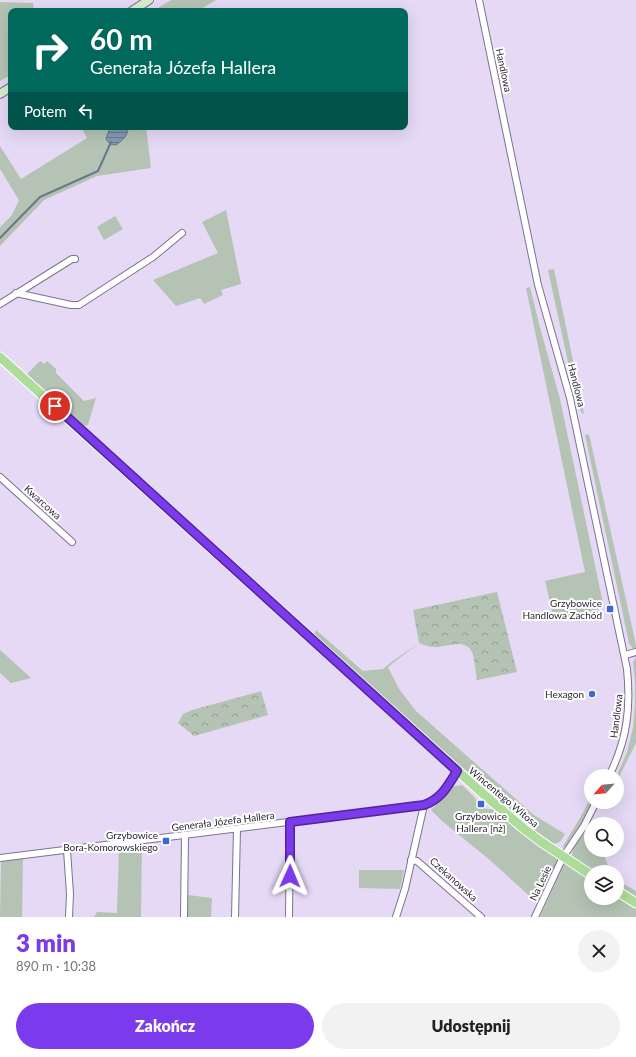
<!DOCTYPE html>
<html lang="pl">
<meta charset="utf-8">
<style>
:root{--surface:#fff;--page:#f2f2f2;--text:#222;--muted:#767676;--accent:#7c3aed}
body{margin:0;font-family:Lato,sans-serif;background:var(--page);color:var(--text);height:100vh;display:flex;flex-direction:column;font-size:15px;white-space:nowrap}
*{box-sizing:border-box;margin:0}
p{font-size:13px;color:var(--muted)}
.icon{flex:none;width:22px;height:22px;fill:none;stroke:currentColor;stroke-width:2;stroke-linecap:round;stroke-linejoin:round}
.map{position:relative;height:917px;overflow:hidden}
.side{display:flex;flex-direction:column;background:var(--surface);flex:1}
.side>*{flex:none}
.guide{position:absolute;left:8px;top:8px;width:400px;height:122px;border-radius:8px;box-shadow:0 4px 16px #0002;background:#00695c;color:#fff;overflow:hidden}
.needle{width:26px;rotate:243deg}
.fabs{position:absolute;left:584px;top:769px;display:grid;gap:8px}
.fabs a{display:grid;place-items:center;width:40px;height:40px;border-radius:50%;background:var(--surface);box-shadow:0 4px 16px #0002;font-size:20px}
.pin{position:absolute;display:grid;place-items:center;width:34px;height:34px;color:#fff;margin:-17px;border:2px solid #fff;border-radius:50%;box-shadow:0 1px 4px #0007}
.me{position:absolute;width:44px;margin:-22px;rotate:1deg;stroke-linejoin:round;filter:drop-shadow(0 0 3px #0008)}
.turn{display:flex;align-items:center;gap:14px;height:84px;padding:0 16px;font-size:18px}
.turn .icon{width:52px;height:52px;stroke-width:2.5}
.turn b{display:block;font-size:28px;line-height:34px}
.then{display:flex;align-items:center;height:38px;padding:0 16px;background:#0003;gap:8px;font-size:15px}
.round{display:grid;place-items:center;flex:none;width:42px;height:42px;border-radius:21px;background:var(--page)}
.summary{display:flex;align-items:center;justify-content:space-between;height:68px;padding:0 16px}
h1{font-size:24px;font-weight:800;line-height:30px;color:var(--accent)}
.primary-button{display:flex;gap:8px;margin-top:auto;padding:8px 16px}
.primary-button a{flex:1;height:46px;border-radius:24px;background:var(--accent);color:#fff;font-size:16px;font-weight:800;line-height:46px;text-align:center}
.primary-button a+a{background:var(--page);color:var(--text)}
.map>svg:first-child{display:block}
.green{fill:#b4c3b3}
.forest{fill:url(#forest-crowns)}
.water{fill:url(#water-rules);stroke:#6a788d}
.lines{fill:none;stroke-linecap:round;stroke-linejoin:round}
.stream{stroke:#6a788d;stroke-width:2}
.street-casing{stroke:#7e738d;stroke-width:8}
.secondary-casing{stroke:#7e738d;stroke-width:10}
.primary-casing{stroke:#fff;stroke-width:11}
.street{stroke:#fff;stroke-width:6}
.secondary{stroke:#d6edcd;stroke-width:8}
.primary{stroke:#aedc9a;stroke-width:9}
.route-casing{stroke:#51269a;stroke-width:10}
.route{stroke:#7c3aed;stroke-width:7}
.poi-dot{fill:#3d66d8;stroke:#fff;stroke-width:1.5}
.labels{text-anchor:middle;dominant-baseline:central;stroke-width:4;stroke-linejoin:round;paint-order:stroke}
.street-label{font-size:10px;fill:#2c2733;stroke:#fff}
.poi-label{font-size:10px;fill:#2c2733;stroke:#fff;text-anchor:end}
</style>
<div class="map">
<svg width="636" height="917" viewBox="0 0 636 917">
<defs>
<pattern id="forest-crowns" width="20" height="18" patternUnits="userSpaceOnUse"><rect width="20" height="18" fill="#b4c3b3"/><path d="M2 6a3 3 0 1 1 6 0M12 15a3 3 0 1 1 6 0" fill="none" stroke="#939e92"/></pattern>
<pattern id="water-rules" width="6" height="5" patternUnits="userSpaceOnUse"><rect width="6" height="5" fill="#849ab4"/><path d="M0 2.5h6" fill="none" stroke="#6c7e93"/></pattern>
</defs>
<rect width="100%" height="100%" fill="#e5d9f6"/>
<g class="green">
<path d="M171,0H216L198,11H153Z"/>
<path d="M0,2L33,3L34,11H11V75L0,81Z"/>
<path d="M81,127H146L151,168L97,176L44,200L0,246V227L12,215L19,200L0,169V146L21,179L87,138Z"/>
<path d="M226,210L241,284L221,290L223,295L204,304L200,298L176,306L153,280L218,253L202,222Z"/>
<path d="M115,216L123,229L104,240L97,227Z"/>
<path d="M554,269L584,414L581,412L570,371L548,270Z"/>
<path d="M530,287L539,324L560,399L604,608L554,619L545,581L585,572L526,288Z"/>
<path d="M40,361L44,364L47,361L56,369V373L84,401L96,398L88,425L81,426L27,374Z"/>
<path d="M589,434L636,645V649H633L629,643L585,435Z"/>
<path d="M316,630L363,671L383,669L390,663L419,643L388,667L399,689L416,711L534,815L565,834L560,842L554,844C531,828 508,811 490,789L447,756L314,635Z"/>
<path d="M0,650L31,678L11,683L0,673Z"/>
<path d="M636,658V743L619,777L618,773L627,752L633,728L635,705V682L633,662Z"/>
<path d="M462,785C466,789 470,793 474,797C480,805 482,810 493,809L559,859L537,903L491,861L442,821L431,810L444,798L451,787Z"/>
<path d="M591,797V802H593C587,814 574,844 562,848L580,818Z"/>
<path d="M591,824V850H604L605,858L610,872H594L575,860L572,855L573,848Z"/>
<path d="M142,844L141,917H94L97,912L117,913L119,848Z"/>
<path d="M23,858L22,917H0L1,862Z"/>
<path d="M565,862L591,879V898H617V896L636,908V917H540Z"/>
<path d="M359,870H404L400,889L359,888Z"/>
<path d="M617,880L636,891V897L617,886Z"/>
<path d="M188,895L212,898L211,917H188Z"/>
</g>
<g class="forest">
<path d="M497,592L517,672L477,680C476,673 474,657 472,652C464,637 446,648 434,647C429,647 424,645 419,643L413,610Z"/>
<path d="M261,691L268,715L194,736L178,723L183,714L192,710Z"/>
</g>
<path class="water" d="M110,127H128C128,136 123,140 116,145L110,144L106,139Z"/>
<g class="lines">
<path class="stream" d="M0,238L40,197L98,171L111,142"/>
<g class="street-casing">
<g id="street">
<path d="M479,0L538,285L570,398L627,669C631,709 627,740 609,776"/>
<path d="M16,293L71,305H79L153,257L182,233"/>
<path d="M0,304L72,259H75"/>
<path d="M0,477L72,542"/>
<path d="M625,655L636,652"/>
<path d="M67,850L70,894L69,917"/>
<path d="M0,858L424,805C441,799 448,786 457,771"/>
<path d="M411,860L417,861L481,917"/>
<path d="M184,917L185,836"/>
<path d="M235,917L237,829"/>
<path d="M289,917L290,822"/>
<path d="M396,917L405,889L424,805"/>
<path d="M535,917L563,857L584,826L596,802"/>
</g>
</g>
<g class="secondary-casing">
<g id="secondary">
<path d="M132,11L149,0"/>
<path d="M0,94L11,87"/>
</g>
</g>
<g class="primary-casing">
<g id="primary">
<path d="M0,357L481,792L523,828L540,841L591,875"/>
<path d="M617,891L636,903"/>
</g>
</g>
<use href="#street" class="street"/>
<use href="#secondary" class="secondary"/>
<use href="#primary" class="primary"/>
</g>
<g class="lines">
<g class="route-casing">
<path id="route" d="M55,406L457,771C448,786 441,799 424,805L290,822V876"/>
</g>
<use href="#route" class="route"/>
</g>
<g class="poi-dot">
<rect x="606" y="605" width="8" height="8" rx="2"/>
<circle cx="592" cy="694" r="4"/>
<rect x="477" y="800" width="8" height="8" rx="2"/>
<rect x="162" y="837" width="8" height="8" rx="2"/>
</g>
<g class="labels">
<g class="street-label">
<text transform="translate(504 70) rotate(78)">Handlowa</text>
<text transform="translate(577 385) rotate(76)">Handlowa</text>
<text transform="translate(43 502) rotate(42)">Kwarcowa</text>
<text transform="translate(616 716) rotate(-83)">Handlowa</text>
<text transform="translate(504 797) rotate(40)">Wincentego Witosa</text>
<text transform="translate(223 821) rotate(-7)">Generała Józefa Hallera</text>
<text transform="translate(454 879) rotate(42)">Czekanowska</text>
<text transform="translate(540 883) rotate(-65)">Na Lesie</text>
</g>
<g class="poi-label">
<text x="602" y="603">Grzybowice<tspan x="602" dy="12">Handlowa Zachód</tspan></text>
<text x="584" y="694">Hexagon</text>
<text x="481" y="816" text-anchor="middle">Grzybowice<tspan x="481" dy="12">Hallera [nż]</tspan></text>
<text x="158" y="835">Grzybowice<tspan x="158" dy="12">Bora-Komorowskiego</tspan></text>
</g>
</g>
</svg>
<div class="fabs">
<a><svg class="needle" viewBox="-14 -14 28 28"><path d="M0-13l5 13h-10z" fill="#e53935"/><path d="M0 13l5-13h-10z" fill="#767676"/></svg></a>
<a><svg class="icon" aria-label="search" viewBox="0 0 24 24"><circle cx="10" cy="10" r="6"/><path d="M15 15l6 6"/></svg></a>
<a><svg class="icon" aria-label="layers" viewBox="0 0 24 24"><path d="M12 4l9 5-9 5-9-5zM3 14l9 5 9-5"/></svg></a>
</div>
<div class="pin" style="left:55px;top:406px;background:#d93025"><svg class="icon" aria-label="arrive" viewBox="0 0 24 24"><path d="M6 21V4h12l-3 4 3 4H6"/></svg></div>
<svg class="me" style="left:290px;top:876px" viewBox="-20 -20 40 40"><path d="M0-17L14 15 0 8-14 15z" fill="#7c3aed" stroke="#fff" stroke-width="4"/></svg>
<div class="guide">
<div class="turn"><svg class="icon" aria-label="right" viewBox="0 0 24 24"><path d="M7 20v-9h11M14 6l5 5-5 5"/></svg><div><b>60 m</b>Generała Józefa Hallera</div></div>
<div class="then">Potem<svg class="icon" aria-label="left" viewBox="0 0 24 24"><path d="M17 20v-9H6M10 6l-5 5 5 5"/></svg></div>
</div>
</div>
<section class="side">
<div class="summary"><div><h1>3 min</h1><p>890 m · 10:38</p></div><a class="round"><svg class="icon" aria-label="close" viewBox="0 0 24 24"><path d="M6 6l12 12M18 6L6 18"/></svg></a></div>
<div class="primary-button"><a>Zakończ</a><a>Udostępnij</a></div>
</section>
